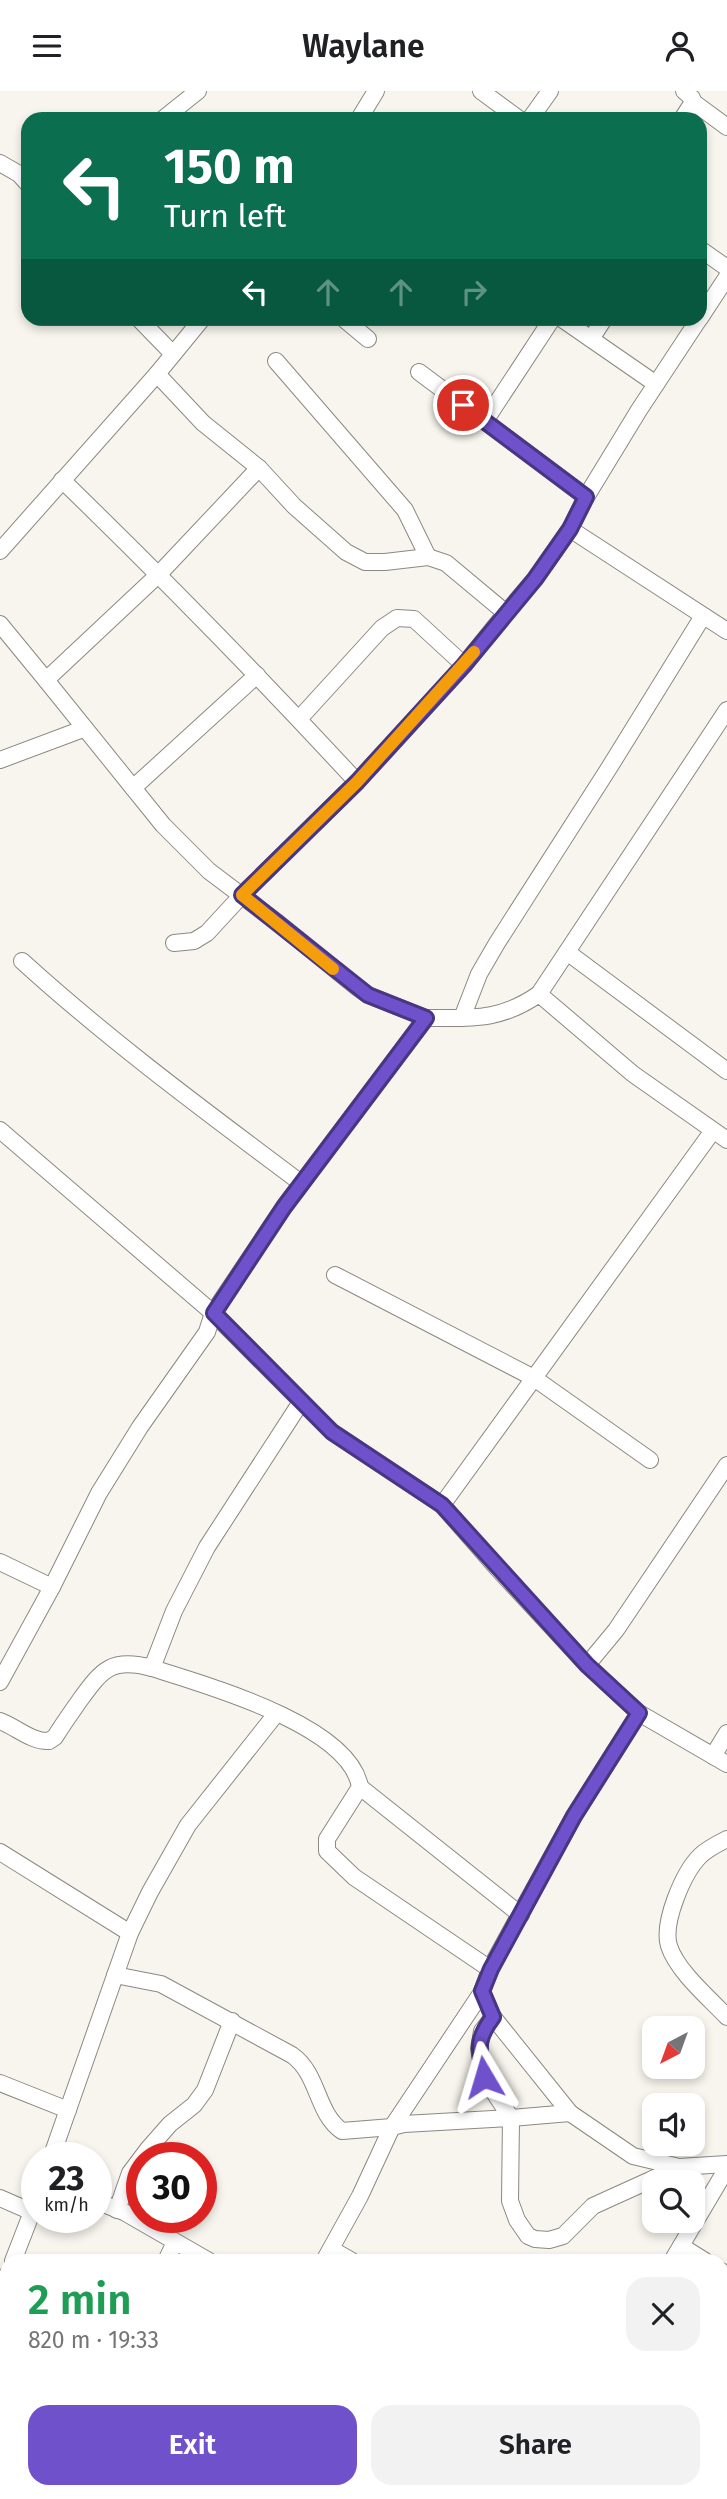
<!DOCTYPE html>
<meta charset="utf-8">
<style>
:root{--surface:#fff;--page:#f2f2f2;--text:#202124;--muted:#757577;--accent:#6f51cb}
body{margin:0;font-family:"Fira Sans",sans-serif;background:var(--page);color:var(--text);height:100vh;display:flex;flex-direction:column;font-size:26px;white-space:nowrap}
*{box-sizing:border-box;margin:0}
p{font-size:23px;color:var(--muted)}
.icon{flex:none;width:38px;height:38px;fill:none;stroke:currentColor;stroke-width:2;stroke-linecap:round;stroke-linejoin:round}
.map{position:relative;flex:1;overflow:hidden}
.sheet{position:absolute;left:0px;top:2163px;width:728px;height:245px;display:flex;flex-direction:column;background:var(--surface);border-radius:21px 21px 0 0;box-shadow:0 4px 10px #0003}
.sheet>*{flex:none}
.hud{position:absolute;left:21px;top:21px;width:686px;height:214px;border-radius:21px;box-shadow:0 4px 10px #0003;background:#0b6e4f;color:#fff;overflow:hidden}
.needle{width:46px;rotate:221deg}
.tools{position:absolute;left:642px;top:1925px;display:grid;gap:14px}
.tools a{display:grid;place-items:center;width:63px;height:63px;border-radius:14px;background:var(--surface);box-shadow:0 4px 10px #0003;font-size:35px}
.speed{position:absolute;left:21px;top:2051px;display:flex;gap:14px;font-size:35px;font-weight:700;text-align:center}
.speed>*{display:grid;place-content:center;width:91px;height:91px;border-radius:50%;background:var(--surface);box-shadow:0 4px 10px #0003;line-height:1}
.speed small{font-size:18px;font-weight:400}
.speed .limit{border:10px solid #d22;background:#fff;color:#111}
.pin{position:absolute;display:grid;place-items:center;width:60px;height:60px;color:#fff;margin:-30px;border:4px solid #fff;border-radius:50%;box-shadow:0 2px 7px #0007}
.me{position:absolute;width:77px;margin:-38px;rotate:353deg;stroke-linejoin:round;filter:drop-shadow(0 0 5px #0008)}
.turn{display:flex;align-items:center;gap:24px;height:147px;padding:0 28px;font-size:32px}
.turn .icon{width:91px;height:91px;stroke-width:2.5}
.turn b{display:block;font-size:49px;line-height:60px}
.lanes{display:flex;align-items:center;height:66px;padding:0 28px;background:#0003;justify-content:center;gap:35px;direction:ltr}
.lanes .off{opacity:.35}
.round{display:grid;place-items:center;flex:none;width:74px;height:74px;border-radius:21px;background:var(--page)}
.headline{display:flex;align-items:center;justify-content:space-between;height:119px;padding:0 28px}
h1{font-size:42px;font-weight:600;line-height:52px;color:#1e9e55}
.cta{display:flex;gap:14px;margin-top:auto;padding:14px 28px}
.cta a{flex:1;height:80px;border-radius:21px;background:var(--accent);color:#fff;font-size:28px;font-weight:600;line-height:80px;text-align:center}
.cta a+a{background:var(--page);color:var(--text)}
header{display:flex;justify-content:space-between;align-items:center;height:91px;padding:0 28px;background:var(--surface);font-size:32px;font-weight:600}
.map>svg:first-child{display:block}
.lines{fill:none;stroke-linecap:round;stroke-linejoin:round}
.minor-casing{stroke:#8b8982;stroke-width:18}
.minor{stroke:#fff;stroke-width:16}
.route-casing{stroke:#483584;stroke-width:18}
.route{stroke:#6f51cb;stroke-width:12}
.slow{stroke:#f59e0b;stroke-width:12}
</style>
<header><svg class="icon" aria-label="menu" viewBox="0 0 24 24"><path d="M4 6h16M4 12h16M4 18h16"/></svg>Waylane<svg class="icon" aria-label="person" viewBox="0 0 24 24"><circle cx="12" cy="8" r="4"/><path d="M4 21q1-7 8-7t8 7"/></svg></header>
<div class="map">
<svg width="727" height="2408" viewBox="0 0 727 2408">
<rect width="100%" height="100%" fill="#f7f5ed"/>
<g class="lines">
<g class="minor-casing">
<g id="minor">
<path d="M481,0L519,28"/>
<path d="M693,11L727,36"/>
<path d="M163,28L198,0"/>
<path d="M359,28L376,0"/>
<path d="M530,28L550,0"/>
<path d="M682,28L693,11L692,7L684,0"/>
<path d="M0,72L19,83L28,93"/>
<path d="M700,158L727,177"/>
<path d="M700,227L727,186"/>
<path d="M139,228L173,263"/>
<path d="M344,228L368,248"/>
<path d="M562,228L656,293"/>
<path d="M591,248L604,228"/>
<path d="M276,270L405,419L428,466"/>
<path d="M419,281L586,406"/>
<path d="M157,283L203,332L259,377L294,415L346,461L365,471H385L428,466L446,472L506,522L535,488L570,438L586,406L639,319L699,228"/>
<path d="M485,330L552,228"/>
<path d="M259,377L159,483L46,589L163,734L209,780L278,832L358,897L368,904L426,927"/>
<path d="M62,389C163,487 261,587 357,691"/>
<path d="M570,438L727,540"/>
<path d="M0,460L157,283L202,228"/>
<path d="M0,533L46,589"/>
<path d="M299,628L382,537L397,527L414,528L464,574"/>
<path d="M0,669L83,638"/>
<path d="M133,697L257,584"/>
<path d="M174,852L194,850L207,842L242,804L357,691L464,574L506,522"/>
<path d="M567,861L727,980"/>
<path d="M22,870C110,950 205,1020 301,1092"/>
<path d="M539,903L727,619"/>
<path d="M462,927L479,883L497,852L609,677L703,525"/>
<path d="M0,1039L213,1222L332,1341L442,1414"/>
<path d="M712,1041L442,1414L498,1478L587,1574L639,1622L727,1673"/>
<path d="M335,1184L534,1287L650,1369"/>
<path d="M0,1471L52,1496"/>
<path d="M587,1574L616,1539L727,1374"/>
<path d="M152,1577L174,1520L207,1456L301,1311"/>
<path d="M0,1591L52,1496L99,1402L140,1336L207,1241L213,1222L284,1116L426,927C472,927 500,930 539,903L633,983L727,1049"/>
<path d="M0,1630C16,1636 32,1651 49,1650L55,1646C63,1633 71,1622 80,1609C102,1579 111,1566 152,1577C205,1594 350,1634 360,1696L327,1748V1760L354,1786L490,1878"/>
<path d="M713,1665L727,1642"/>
<path d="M360,1696L521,1824"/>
<path d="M727,1748C717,1753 707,1758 700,1765C683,1782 662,1832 669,1855C677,1880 709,1907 727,1926"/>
<path d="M0,1761L130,1842"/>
<path d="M115,1884L161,1893L292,1964C319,1983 316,2022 342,2040L392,2036"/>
<path d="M482,1901L493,1926L570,2022L633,2065L679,2076L727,2073"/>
<path d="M493,1926L482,1940L479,1958L484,1986L511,2027L510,2110L517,2129L528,2145L535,2148L549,2149L563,2145L593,2115L679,2076"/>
<path d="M0,1992L68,2019"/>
<path d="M570,2022L511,2027L404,2033L392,2036L482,1901L490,1878L574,1725L639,1622"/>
<path d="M51,2067L130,1842L150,1801L188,1734L276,1623"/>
<path d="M0,2107L32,2121L13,2170"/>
<path d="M96,2110L124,2121L209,2170"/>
<path d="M117,2119L130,2082L148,2058L170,2033L194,2014L205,1999L232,1930"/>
<path d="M681,2155L705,2170"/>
<path d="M331,2158L352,2170"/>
<path d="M166,2170L175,2151"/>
<path d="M324,2170L360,2105L392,2036"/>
<path d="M672,2170L727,2077"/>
<path d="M721,2180L727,2184"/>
<path d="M0,2202L7,2184"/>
<path d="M0,2392L7,2380"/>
<path d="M126,2401L142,2408"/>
<path d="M481,2401L496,2408"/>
<path d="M183,2408L187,2401"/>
<path d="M431,2408L437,2401"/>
<path d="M542,2408L546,2401"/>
</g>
</g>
<use href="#minor" class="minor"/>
</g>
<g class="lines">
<g class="route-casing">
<path id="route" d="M463,314L586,406L570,438L535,488L464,574L357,691L242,804L368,904L426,927L284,1116L214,1222L332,1341L442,1414L587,1574L639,1622L574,1725L491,1878L482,1900L493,1926C475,1950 479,1958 484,1986"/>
</g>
<use href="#route" class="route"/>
<path class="slow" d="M333,878L242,804L357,691L474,561"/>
</g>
</svg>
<div class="tools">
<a><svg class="needle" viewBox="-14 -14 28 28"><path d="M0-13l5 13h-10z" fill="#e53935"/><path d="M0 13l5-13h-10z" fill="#757577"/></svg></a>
<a><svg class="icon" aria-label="sound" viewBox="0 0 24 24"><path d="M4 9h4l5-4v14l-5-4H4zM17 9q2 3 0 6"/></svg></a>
<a><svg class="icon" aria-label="search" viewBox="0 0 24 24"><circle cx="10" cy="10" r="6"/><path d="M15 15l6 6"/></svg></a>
</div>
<div class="speed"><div>23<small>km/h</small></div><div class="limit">30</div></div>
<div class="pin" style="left:463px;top:314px;background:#d93025"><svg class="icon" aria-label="arrive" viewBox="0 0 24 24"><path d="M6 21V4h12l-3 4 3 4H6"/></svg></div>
<svg class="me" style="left:484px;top:1986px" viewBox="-20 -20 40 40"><path d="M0-17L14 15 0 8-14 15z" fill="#6f51cb" stroke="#fff" stroke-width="4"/></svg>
<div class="hud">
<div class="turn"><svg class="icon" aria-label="left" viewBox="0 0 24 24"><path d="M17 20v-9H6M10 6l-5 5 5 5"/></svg><div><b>150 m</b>Turn left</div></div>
<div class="lanes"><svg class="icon" aria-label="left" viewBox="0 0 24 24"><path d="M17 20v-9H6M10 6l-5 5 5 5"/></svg><svg class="icon off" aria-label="ahead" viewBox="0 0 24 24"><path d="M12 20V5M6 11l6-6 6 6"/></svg><svg class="icon off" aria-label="ahead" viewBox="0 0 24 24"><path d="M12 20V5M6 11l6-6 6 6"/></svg><svg class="icon off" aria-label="right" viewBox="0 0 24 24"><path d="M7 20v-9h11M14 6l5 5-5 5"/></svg></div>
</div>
<section class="sheet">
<div class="headline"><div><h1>2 min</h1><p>820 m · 19:33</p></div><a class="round"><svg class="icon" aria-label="close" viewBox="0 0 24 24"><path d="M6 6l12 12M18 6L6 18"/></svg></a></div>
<div class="cta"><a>Exit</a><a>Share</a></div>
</section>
</div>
